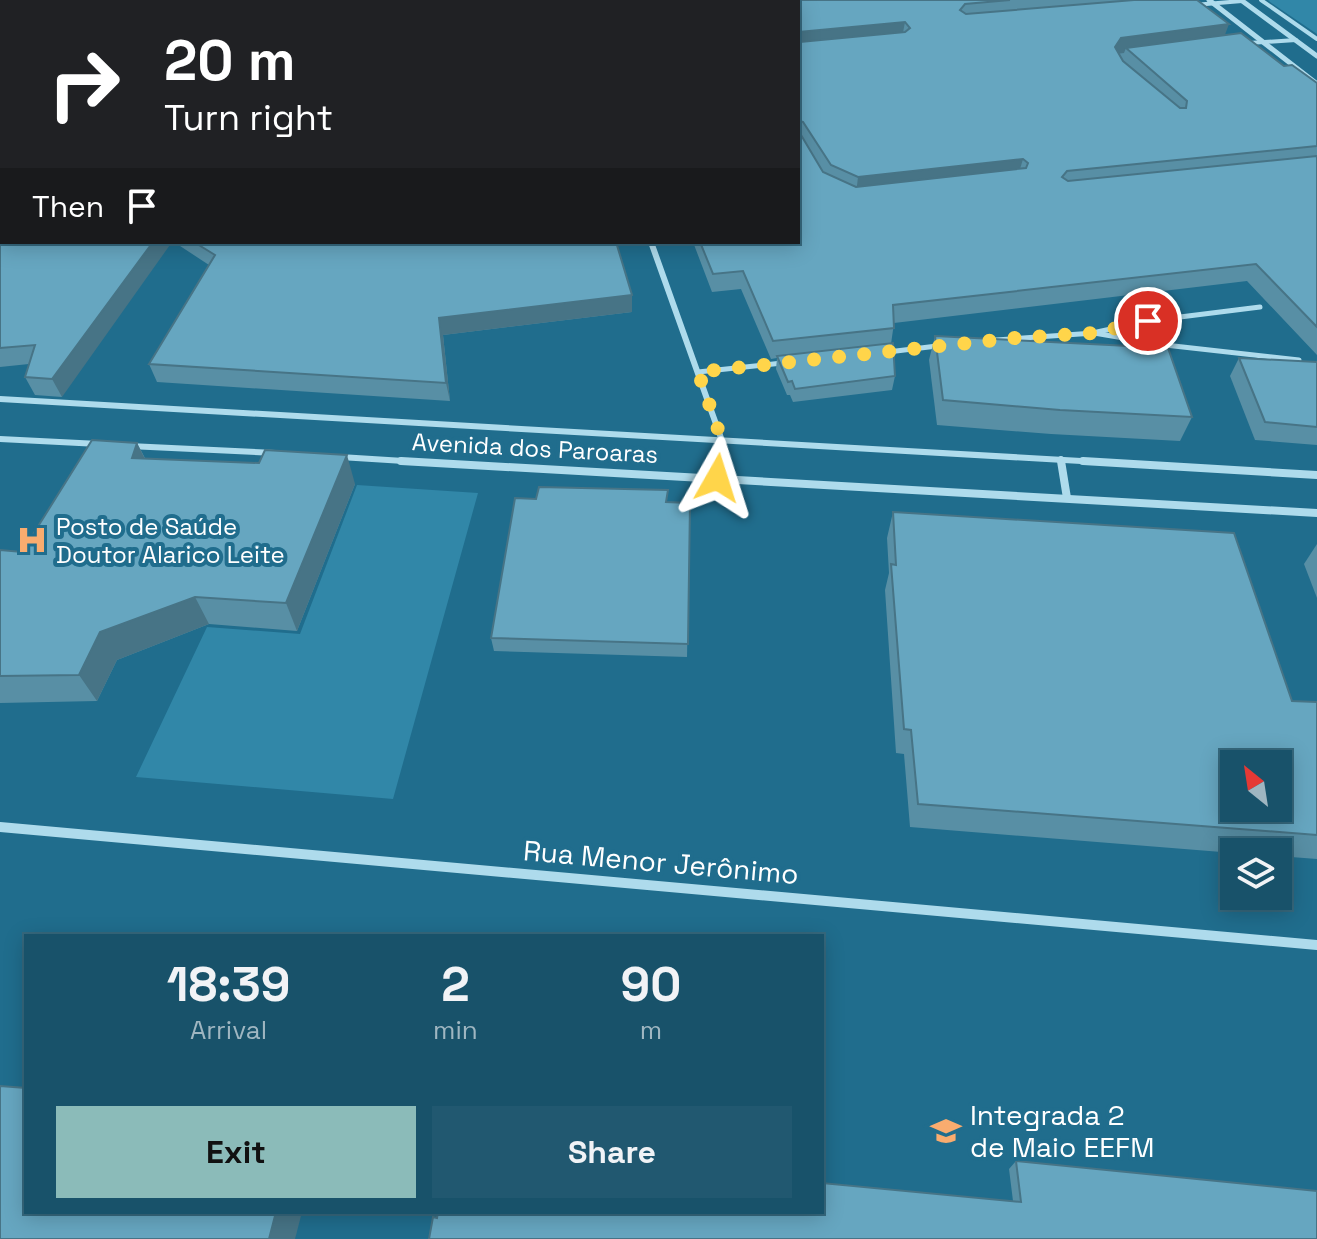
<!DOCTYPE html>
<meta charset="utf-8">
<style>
:root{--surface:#18526a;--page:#215870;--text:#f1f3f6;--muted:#9fb6c1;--line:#36697e;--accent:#8bbbb9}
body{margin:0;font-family:"Space Grotesk",sans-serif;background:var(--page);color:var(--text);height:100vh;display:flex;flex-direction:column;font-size:30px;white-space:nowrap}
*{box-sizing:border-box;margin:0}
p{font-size:26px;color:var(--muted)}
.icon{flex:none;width:44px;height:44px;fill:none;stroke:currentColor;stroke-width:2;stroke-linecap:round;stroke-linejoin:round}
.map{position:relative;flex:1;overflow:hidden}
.side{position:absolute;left:24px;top:934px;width:800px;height:280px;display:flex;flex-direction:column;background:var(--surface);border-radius:0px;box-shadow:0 4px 20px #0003,0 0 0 2px var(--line)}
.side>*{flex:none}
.hud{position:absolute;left:0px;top:0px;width:800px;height:244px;box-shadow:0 4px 20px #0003,0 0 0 2px var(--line);background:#202124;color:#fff;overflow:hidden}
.needle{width:52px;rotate:330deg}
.controls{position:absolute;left:1220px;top:750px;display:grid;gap:16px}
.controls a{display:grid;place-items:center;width:72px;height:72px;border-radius:0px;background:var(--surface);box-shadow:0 4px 20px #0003,0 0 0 2px var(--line);font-size:40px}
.pin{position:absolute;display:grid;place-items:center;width:68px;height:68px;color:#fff;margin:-34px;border:4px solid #fff;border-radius:50%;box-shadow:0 2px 8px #0007}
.me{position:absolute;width:88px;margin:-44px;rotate:6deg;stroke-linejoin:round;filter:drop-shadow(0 0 6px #0008)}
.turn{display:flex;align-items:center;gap:28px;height:168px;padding:0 32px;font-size:36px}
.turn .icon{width:104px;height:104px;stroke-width:2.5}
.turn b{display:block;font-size:56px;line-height:68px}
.then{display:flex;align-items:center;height:76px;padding:0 32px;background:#0003;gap:16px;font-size:30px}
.eta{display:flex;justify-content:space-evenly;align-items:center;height:136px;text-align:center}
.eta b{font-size:48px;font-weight:700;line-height:56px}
.primary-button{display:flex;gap:16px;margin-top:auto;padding:16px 32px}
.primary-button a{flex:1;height:92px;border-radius:0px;background:var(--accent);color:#111;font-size:32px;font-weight:700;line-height:92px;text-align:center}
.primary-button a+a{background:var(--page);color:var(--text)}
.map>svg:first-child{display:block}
.green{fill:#3187a8}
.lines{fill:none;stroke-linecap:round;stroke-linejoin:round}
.service-far1{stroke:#aedbec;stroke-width:4}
.service{stroke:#aedbec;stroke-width:5}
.pedestrian{stroke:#aedbec;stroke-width:4}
.minor-far3{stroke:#aedbec;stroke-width:5}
.minor-far2{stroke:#aedbec;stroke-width:6}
.minor-far1{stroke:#aedbec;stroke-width:8}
.minor{stroke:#aedbec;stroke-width:10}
.wall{fill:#588fa5}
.shaded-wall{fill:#477486}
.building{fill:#66a6c0;stroke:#477486;stroke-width:2;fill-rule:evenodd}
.route{stroke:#ffd54a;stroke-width:14;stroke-dasharray:0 25.2}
.labels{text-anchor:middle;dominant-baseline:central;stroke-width:8;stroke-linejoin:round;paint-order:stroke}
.street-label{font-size:24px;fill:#fff;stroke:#206d8d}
.poi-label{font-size:24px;fill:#fff;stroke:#206d8d;text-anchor:start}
.near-street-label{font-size:28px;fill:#fff;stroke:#206d8d}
.near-poi-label{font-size:28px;fill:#fff;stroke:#206d8d;text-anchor:start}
</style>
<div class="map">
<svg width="1317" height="1239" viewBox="0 0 1317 1239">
<rect width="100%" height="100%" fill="#206d8d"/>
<g class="green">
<path d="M1268,0H1317V34L1270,2Z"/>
<path d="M357,485L478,493L393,799L136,777L207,627L300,634Z"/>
</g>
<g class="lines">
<g class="service-far1">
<path d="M1194,5L1242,1"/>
<path d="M1249,43L1296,40"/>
</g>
<g class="service">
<path d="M1097,332L1148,321L1260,307"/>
<path d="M996,340L1094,333L1165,345L1299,360"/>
<path d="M888,352L937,346"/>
<path d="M698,372L782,363"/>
</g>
<path class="pedestrian" d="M1261,0L1317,39"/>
<g class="minor-far3">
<path d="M1209,0L1317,84"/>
<path d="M1241,0L1317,56"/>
</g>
<g class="minor-far2">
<path d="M651,242L721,438L719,463"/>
<path d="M0,399L1116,463"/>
<path d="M0,439L99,444"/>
<path d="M129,446L275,453"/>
<path d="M340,457L436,463"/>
<path d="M1061,459L1062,463"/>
</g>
<g class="minor-far1">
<path d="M401,461L1317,513"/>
<path d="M1061,461L1067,498"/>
<path d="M1083,461L1317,475"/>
<path d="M717,478L719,461"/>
</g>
<path class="minor" d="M0,827L1317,945"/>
</g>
<g class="wall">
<path d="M0,0L2,2L62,397L35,395L25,377L29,364L0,367Z"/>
<path d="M533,0H1197L1225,35L1317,83V355L1247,281L894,323L891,344L895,376L892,390L793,402L790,395H787L776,369L777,358L771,359L741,289L712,292L693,242H798V2Z"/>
<path d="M174,242H616L632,295V312L443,335L450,401L157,382L149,364L209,265Z"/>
<path d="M935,336L1192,417L1180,441L1051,434L937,425L929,360Z"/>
<path d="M1239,358L1317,362V445L1255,440L1230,376Z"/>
<path d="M137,443L145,458L355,484L297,631L209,624L117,660L97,701L0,703V550L22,552Z"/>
<path d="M668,503H690L687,657L494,651L491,638Z"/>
<path d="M893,512L1292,701L1317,702V859L1278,856V852H1234V853L910,827L904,754L896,753L885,590L889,573L887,538Z"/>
<path d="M1317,544V598L1304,564Z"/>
<path d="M1016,1161L1317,1239L437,1218L658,1215L1013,1201L1009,1169Z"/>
</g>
<g class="shaded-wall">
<path d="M905,22L902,38L798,48L799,32Z"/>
<path d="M1229,24L1223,40L1126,48L1124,53L1116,54L1115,47L1121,38Z"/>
<path d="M1023,159L1018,176L856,194L858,177Z"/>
<path d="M153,242H172L62,397L52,379Z"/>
<path d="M632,295V312L443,335L450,401L446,383L439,318Z"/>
<path d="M137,443L151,471L132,458Z"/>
<path d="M347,455L355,484L297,631L286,603Z"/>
<path d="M195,597L209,624L117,660L97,701L79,675L100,632Z"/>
<path d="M276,1212H302L295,1239H269Z"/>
</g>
<g class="building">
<path d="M0,0H523L524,2H2V242H153L52,379L25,377L35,345L0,348Z"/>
<path d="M533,0H1010L965,4L960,10L966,14L1134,0H1197L1229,24L1121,38L1115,47L1123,61L1180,108H1186L1187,101L1126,48L1241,33L1284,66L1292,65L1317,83V146L1067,171L1062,177L1068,181L1317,156V327L1256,264L893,305L894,328L773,341L743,271L713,274L700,242H798V130L823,172L856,187L1026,168L1028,163L1023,159L858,177L831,165L803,122L798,121V41L800,42L905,32L910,28L905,22L799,32L798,34V2H529Z"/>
<path d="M194,242H616L632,295L439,318L446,383L149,364L215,255Z"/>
<path d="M935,336L1168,348L1192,417L1060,410L943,400Z"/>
<path d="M893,343L895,376L795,389L792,381L788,382L777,356Z"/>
<path d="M1239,358L1317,362V427L1265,422Z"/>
<path d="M92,440L137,443L132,458L259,463L265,450L347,455L286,603L195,597L100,632L79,675L0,676V550L22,552Z"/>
<path d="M539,487L668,490L666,502L690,503L688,644L491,638L515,498L536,499Z"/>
<path d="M893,512L1234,533L1292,701L1317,702V835L918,804L911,730L904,729L891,564L896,565ZM1234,764H1278V808H1234Z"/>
<path d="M0,1086L26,1088V1212H276L269,1239H0Z"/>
<path d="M1016,1161L1317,1191V1239H429L433,1217L437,1218L438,1212H632L658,1215V1212H822V1183L1021,1202Z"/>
</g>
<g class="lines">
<path class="route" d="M717,478L721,438L698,372L1015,338L1094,333L1148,321"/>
</g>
<defs>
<g id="hospital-bare" transform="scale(2.4)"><path d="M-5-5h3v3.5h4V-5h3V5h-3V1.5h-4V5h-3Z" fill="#f9ac6f" stroke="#206d8d" stroke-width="2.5" paint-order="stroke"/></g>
<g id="school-bare" transform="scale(2.4)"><path d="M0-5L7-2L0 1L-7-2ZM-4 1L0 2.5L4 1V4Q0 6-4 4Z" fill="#f9ac6f" stroke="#206d8d" stroke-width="2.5" paint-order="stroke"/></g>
</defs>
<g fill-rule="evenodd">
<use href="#hospital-bare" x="32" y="540"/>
<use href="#school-bare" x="946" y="1131"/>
</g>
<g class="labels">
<g class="street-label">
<text transform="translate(535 448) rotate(3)">Avenida dos Paroaras</text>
</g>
<g class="poi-label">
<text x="56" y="526">Posto de Saúde<tspan x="56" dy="28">Doutor Alarico Leite</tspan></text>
</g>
<g class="near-street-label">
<text transform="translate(661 862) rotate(5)">Rua Menor Jerônimo</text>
</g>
<g class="near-poi-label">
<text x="970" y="1115">Integrada 2<tspan x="970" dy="32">de Maio EEFM</tspan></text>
</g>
</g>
</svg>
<div class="controls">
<a><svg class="needle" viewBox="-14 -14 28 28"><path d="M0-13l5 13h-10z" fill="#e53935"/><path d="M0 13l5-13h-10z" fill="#9fb6c1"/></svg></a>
<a><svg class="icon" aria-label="layers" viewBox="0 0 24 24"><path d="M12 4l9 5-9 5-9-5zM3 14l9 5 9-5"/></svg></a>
</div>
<div class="pin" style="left:1148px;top:321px;background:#d93025"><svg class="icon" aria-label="arrive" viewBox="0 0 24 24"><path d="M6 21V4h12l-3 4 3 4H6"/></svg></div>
<svg class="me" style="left:717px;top:478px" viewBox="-20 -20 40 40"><path d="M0-17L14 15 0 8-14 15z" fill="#ffd54a" stroke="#fff" stroke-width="4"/></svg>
<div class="hud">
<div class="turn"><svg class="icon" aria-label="right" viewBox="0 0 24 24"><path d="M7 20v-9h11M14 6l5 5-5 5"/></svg><div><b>20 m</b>Turn right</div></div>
<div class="then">Then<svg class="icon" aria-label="arrive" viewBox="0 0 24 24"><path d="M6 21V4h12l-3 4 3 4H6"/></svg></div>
</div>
<section class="side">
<div class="eta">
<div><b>18:39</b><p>Arrival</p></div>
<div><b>2</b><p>min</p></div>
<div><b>90</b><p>m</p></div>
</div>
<div class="primary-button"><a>Exit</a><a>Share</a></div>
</section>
</div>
